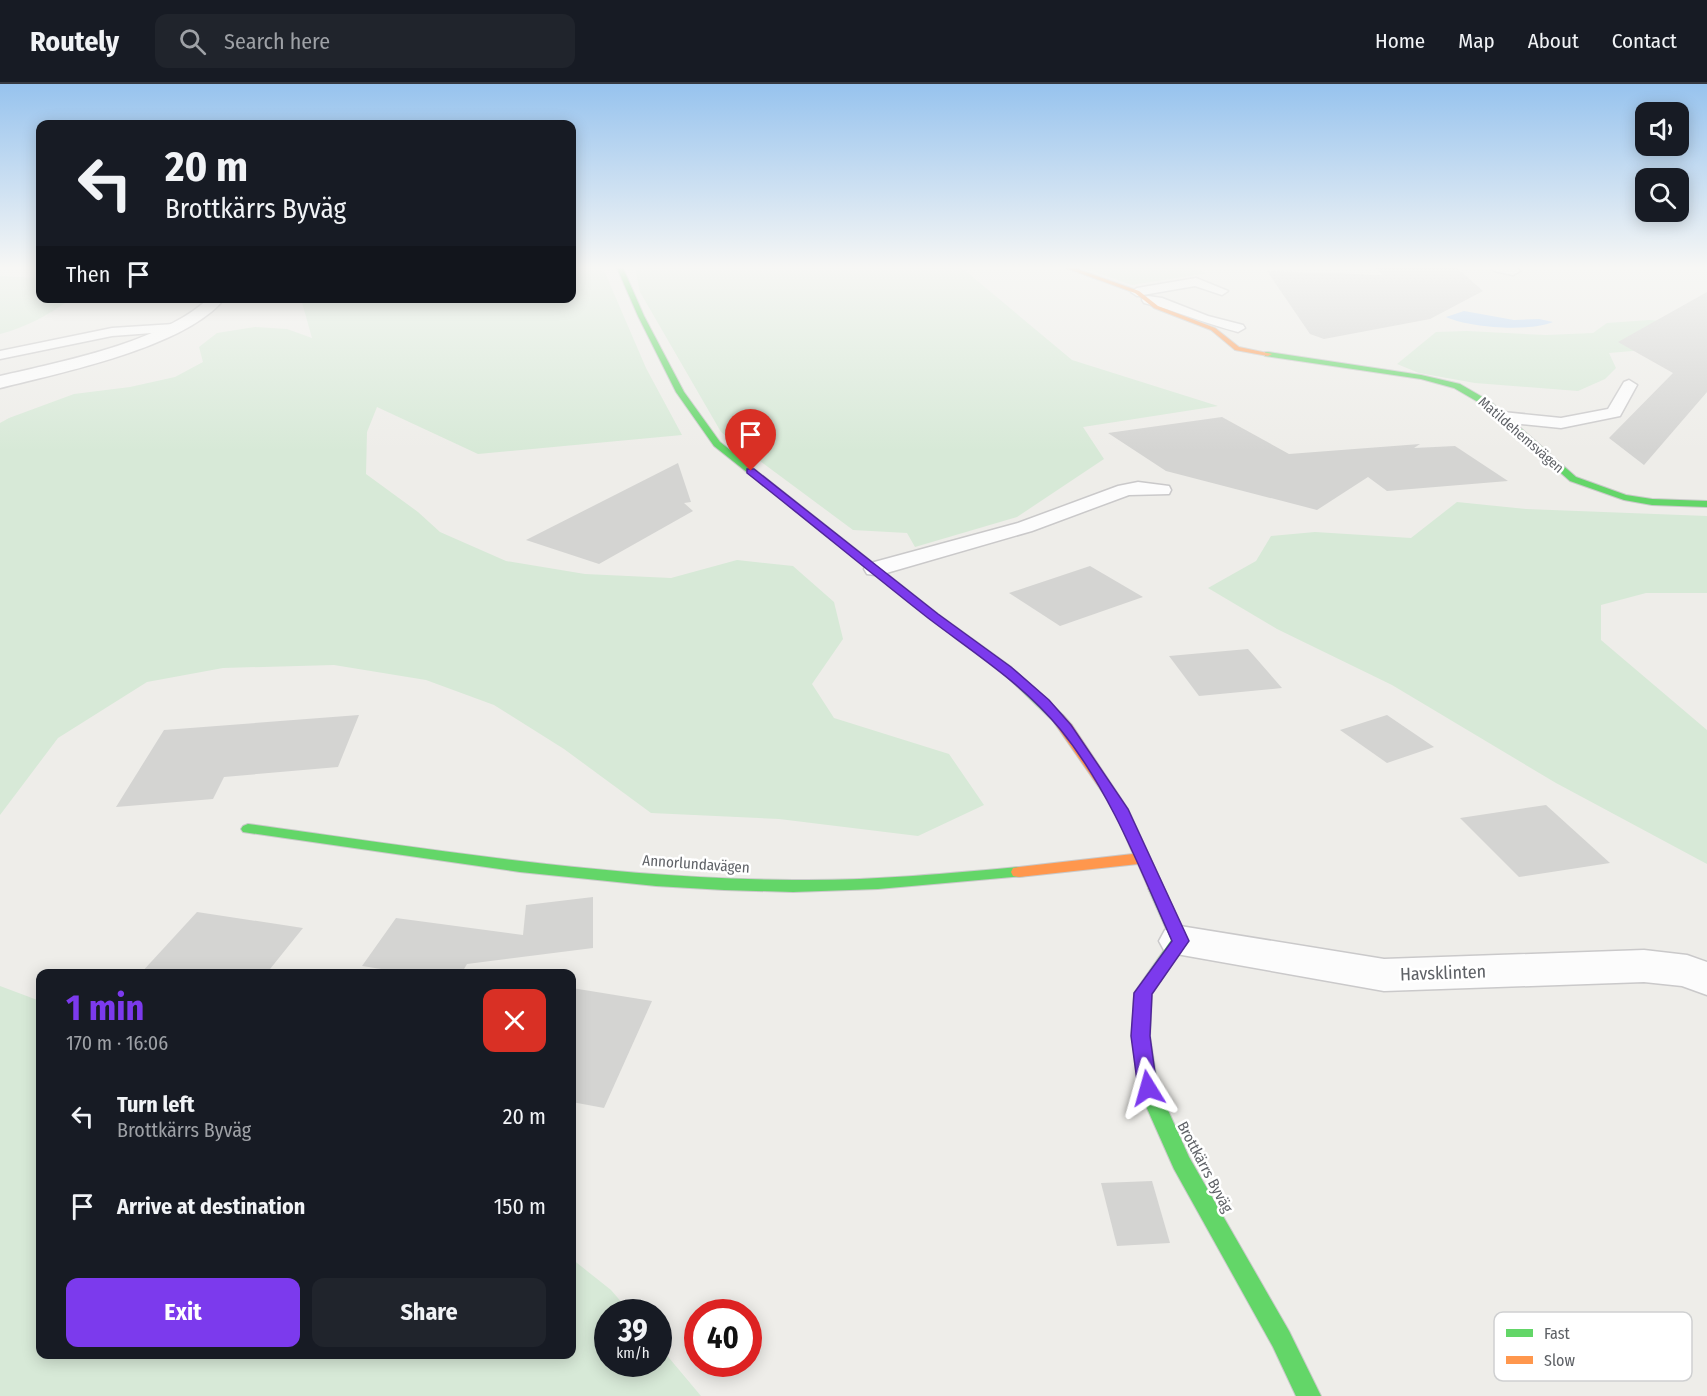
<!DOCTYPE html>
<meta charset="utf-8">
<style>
:root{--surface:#171b24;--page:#20242c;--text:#f1f3f6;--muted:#9ea1a6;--line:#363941;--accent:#7c3aed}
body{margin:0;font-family:"Fira Sans Condensed",sans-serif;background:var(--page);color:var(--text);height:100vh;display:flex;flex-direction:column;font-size:22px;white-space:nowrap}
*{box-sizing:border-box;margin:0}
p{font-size:20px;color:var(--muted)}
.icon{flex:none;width:33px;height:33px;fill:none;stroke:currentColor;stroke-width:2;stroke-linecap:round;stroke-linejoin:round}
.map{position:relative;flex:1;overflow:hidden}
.side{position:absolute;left:36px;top:885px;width:540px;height:390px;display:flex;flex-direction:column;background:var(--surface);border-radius:12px;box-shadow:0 3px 15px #0003}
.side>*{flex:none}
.hud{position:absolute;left:36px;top:36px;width:540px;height:183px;border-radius:12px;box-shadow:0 3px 15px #0003;background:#171b24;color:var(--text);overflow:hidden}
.buttons{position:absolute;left:1635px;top:18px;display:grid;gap:12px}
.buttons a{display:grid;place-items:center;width:54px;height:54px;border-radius:12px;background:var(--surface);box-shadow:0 3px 15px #0003;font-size:30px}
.speed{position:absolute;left:594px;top:1215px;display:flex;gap:12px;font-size:30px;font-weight:700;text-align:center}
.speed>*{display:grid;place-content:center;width:78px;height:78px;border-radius:50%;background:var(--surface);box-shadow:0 3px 15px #0003;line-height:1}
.speed small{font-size:15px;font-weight:400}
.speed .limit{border:9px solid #d22;background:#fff;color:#111}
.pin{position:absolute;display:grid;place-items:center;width:51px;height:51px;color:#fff;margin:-62px -26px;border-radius:50% 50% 50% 0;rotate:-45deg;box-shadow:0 0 6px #0007}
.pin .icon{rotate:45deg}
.me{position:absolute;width:66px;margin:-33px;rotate:352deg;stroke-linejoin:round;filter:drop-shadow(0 0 4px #0008)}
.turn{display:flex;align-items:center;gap:21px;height:126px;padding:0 30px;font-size:27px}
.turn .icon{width:78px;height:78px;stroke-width:2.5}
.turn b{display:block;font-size:42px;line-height:51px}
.then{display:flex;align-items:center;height:57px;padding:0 30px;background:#0003;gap:12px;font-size:22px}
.round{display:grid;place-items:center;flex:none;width:63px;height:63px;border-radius:12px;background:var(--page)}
.overview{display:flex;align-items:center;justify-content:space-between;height:102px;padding:0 30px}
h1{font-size:36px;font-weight:700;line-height:45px;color:var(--accent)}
.button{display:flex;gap:12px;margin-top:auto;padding:12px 30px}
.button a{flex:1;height:69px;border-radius:12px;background:var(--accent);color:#fff;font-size:24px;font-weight:700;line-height:69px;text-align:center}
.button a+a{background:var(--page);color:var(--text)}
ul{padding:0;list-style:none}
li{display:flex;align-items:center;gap:18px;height:90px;padding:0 30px}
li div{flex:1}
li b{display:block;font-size:22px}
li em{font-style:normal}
header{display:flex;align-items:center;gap:36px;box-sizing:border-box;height:84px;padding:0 30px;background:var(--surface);border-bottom:2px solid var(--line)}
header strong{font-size:28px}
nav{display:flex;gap:33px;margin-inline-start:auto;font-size:21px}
.search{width:420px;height:54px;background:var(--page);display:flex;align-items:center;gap:15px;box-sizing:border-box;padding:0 21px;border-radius:12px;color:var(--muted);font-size:22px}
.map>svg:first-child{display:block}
.green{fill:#d7e9d7}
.water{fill:#bfd9f6}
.building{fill:#d4d4d2}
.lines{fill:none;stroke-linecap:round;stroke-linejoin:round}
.lane-casing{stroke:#cac9ca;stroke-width:3}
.street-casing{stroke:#cac9ca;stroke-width:3}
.fast-casing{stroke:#c9c9c9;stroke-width:2}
.slow-casing{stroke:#c9c9c9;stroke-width:2}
.lane{fill:#fcfcfc;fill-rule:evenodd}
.street{fill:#fcfcfc;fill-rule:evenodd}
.fast{fill:#63d668;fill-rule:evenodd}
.slow{fill:#ff974d;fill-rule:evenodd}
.route{fill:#7c3aed;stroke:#51269a;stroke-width:1.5}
.labels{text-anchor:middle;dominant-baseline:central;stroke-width:5;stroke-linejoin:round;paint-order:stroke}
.far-street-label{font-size:14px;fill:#5e6166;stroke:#fff}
.street-label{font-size:15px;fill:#5e6166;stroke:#fff}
.near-street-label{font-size:18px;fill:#5e6166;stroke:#fff}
.key{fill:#fff;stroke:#cfd0d1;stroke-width:1.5}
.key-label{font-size:16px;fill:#5e6166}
</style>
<header>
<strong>Routely</strong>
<div class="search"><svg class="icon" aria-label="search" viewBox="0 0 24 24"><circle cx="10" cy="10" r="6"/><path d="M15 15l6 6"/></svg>Search here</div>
<nav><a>Home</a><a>Map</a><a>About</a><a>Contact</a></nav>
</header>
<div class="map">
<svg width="1707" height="1312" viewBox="0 0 1707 1312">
<rect width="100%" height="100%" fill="#eeede9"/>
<g class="green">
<path d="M572,184H603L646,284L682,351L478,370L377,323L367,348L366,390L418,428L440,448L506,477L585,490L671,494L737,476L793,482L834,518L843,555L812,600L834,634L949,670L984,721L918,752L779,735L651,729L564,665L494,621L426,596L334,581L223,584L147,598L58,654L0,731V339L9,334L74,310L130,303L175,293L203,278L199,263L217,249L255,243L287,245L312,254L301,215L572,214Z"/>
<path d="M635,184H962L1072,276L1218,322L1083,343L1104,375L1017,433L915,463L907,449L853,446L721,348L640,208Z"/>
<path d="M1083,184H1193L1208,189L1132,201Z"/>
<path d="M0,192L40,194V214L71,215C48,231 27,243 0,250Z"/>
<path d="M1649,236L1707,240L1655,265L1609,269L1616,284L1605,295L1578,307L1475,299L1419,289L1397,280L1436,248L1467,247L1546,251L1593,249L1607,239Z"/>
<path d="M1457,418L1526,425L1707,432V509H1646L1601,521V556L1707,646V780L1556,699L1392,601L1277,545L1208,504L1256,477L1271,452L1315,448L1411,454Z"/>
<path d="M0,902L40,917V1270H572V1175L611,1206L630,1228H608V1280H658L659,1262L701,1312H0Z"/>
</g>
<path class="water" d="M1464,227L1514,236L1539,235L1553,238C1529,248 1470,244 1446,233Z"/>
<g class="building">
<path d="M1376,184H1457L1483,207L1430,235L1324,255L1310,250L1267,187L1382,191Z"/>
<path d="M1707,208V308L1644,381L1609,354L1673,289L1618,258Z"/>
<path d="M1222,333L1289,370L1420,360L1414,364L1455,362L1508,397L1387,407L1368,393L1317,426L1166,387L1108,349Z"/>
<path d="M678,379L691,418L684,419L693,427L599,480L526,456Z"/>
<path d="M1090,482L1143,513L1060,542L1009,509Z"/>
<path d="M1248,565L1282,604L1199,612L1169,572Z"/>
<path d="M359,631L338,683L224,693L213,715L116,723L164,646Z"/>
<path d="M1387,631L1434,663L1387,679L1340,646Z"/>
<path d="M1546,721L1610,779L1519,793L1460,734Z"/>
<path d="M593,813V864L467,880L461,890H413L362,882L396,834L523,851L526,821Z"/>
<path d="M197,828L303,844L266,890H140Z"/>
<path d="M572,904L652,917L604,1024L572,1018Z"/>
<path d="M1152,1097L1170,1159L1117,1162L1101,1099Z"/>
</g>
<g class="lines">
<g class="lane-casing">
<g id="lane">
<path d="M1196,194L1228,207L1222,211L1195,202L1137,212L1131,208L1137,204Z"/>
<path d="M1148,212L1162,214L1208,232L1243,241L1245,244L1238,248C1206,240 1175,226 1144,219L1142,216L1144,213Z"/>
<path d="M174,240L181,244L179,247L112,252L0,275V267L112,244Z"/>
<path d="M1629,296L1637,301L1620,332L1561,344L1503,338L1495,333L1503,328L1561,334L1608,325L1624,298Z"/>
<path d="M1138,398L1169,402L1171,406L1169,410L1129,411L1032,447L883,490L875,491L867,490L864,485L867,480L1018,439L1118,402Z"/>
</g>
</g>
<g class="street-casing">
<g id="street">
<path d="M1492,184H1517L1520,187L1513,191L1494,187Z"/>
<path d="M209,214H225C187,263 60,289 0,304V292C61,278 163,258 209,214Z"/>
<path d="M1180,842L1384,875L1644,866L1687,871L1707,878V911L1682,902L1644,898L1384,907L1165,868L1159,857L1165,846Z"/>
</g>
</g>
<g class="fast-casing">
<g id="fast">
<path d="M617,184H623L644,232L684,308L720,358L938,530L1010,582L1063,631L1065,634L1063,637H1053L1002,588L930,534L714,362L676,308L638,232Z"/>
<path d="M1268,268L1421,291L1460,300L1491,318L1576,393L1626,411L1652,415L1707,417V423L1652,421L1624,416L1570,397L1485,322L1454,304L1421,295L1265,272V268Z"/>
<path d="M248,740C429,765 610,795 793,796C868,797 944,790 1019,783L1025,784L1027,788L1025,792L878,805L793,808L724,806L656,802L520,788L243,748L241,745L243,742Z"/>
<path d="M1156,798L1162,800L1164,804L1188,857L1152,910L1150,952L1158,1004L1189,1073L1289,1247L1321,1312H1296L1273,1263L1174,1085L1138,1004L1132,952L1134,909L1171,856L1148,804L1150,800Z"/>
</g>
</g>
<g class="slow-casing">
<g id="slow">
<path d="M1066,184H1074L1139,207L1158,222L1215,244L1239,263L1272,270L1268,272L1235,266L1211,246L1154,224L1135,209Z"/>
<path d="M1058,630L1063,631L1072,641L1128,725L1164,804L1162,808H1150L1138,780L1019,793L1013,792L1011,788L1013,784L1019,783L1133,770L1114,725L1051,634Z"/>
</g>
</g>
<use href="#lane" class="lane"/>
<use href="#street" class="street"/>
<use href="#fast" class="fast"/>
<use href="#slow" class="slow"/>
</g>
<linearGradient id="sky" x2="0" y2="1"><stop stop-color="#97c3ee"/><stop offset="0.5" stop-color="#f7f7f5"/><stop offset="1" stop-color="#f7f7f5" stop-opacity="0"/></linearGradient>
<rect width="1707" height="367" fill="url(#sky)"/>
<path class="route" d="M747,385H754L938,530L1011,583L1049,616L1071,641L1128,725L1189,857L1152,910L1150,952L1157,1004L1155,1009L1148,1012L1141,1009L1138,1004L1131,952L1134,909L1172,857C1140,785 1110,706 1060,645C1023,600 974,569 928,534C867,486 808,437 747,389Z"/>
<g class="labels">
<g class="far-street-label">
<text transform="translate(1521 351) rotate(41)">Matildehemsvägen</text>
</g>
<g class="street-label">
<text transform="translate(696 780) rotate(4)">Annorlundavägen</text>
<text transform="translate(1205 1083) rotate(62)">Brottkärrs Byväg</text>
</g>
<g class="near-street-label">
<text transform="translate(1443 889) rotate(-2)">Havsklinten</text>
</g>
</g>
<rect x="1494" y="1228" width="198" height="69" rx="9" class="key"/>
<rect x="1506" y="1245" width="27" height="8" fill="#63d668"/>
<rect x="1506" y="1272" width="27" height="8" fill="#ff974d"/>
<g class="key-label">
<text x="1544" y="1255">Fast</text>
<text x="1544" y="1282">Slow</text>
</g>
</svg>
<div class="buttons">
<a><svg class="icon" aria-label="sound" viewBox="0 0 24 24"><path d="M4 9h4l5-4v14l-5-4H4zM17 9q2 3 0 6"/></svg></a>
<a><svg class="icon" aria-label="search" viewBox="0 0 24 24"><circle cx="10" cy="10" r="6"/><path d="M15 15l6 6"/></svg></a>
</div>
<div class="speed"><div>39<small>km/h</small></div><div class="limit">40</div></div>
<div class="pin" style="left:751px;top:387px;background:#d93025"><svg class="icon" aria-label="arrive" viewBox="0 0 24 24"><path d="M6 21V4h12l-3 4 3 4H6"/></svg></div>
<svg class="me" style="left:1148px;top:1004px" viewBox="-20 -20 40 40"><path d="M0-17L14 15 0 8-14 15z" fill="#7c3aed" stroke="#fff" stroke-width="4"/></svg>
<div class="hud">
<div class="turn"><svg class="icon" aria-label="left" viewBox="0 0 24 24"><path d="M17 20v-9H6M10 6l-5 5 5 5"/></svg><div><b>20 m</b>Brottkärrs Byväg</div></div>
<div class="then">Then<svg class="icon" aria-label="arrive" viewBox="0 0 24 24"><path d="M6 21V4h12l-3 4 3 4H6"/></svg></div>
</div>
<section class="side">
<div class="overview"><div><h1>1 min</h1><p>170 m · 16:06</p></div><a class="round" style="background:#d93025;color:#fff"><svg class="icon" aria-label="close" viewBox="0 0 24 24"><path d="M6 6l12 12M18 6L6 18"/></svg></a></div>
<ul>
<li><svg class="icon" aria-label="left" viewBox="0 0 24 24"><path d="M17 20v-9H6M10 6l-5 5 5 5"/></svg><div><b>Turn left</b><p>Brottkärrs Byväg</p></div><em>20 m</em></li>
<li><svg class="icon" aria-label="arrive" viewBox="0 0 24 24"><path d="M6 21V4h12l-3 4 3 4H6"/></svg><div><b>Arrive at destination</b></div><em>150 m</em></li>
</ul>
<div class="button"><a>Exit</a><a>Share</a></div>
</section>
</div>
